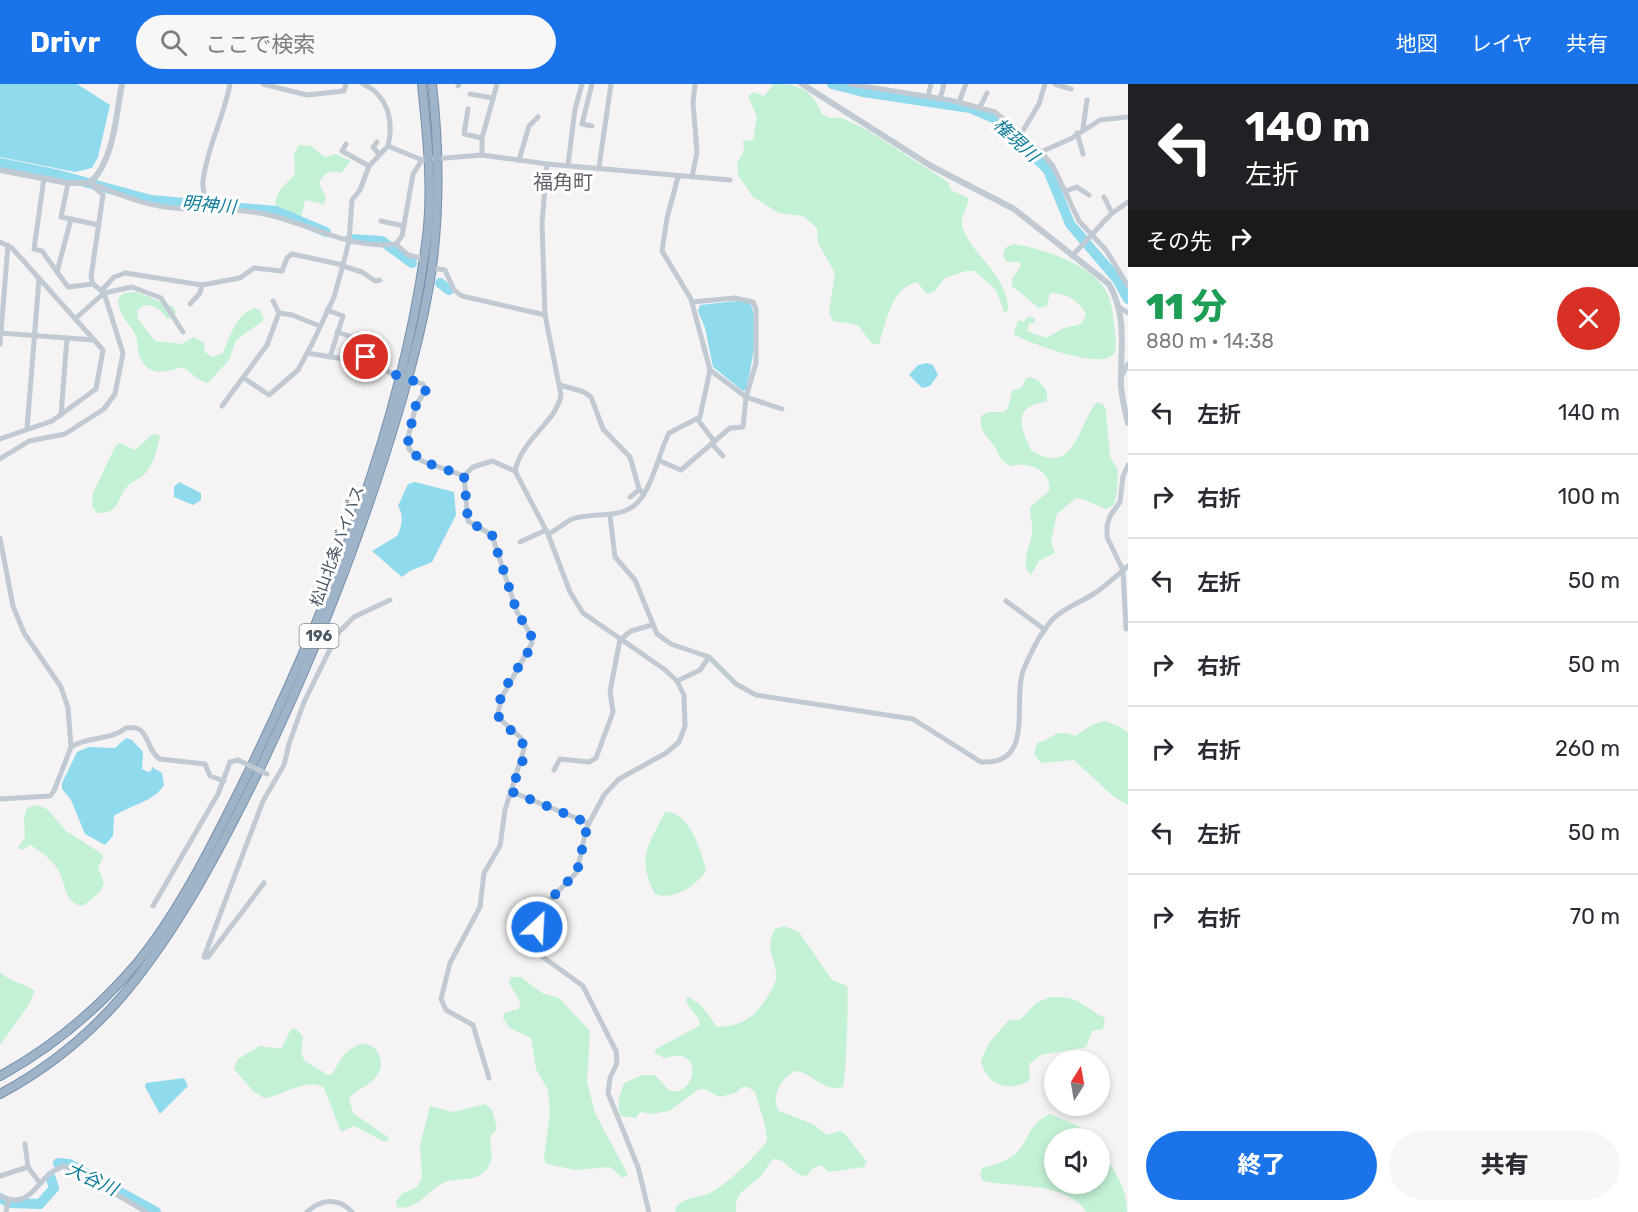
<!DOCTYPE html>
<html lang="ja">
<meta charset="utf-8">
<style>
:root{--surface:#fff;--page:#f7f7f7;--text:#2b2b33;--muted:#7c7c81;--line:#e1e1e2;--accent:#1a73e8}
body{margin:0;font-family:Rubik,"Noto Sans JP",sans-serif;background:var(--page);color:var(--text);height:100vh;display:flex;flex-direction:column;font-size:22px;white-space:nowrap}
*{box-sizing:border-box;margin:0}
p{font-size:20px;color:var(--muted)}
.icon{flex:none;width:33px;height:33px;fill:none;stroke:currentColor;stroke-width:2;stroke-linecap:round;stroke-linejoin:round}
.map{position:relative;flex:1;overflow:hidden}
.sheet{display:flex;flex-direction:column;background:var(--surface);width:510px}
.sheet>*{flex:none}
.banner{background:#202124;color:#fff;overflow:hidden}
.needle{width:39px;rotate:11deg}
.controls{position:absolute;left:1044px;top:966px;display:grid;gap:12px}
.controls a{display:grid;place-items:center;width:66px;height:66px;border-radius:50%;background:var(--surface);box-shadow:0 3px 9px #0003;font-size:30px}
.pin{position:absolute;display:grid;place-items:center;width:51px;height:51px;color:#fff;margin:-26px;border:3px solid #fff;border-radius:50%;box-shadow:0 2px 6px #0007}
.me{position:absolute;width:66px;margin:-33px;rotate:25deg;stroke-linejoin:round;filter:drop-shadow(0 0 4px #0008)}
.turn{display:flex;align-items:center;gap:21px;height:126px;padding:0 18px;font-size:27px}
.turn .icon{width:78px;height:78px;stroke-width:2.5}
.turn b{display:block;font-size:42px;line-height:51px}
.then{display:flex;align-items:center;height:57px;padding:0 18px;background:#0003;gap:12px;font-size:22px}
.round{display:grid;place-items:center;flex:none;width:63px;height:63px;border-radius:32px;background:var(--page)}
.summary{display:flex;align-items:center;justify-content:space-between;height:102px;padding:0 18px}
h1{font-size:36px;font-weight:800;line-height:45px;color:#1e9e55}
.cta{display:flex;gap:12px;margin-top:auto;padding:12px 18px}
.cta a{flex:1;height:69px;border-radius:36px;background:var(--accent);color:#fff;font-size:24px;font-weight:800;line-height:69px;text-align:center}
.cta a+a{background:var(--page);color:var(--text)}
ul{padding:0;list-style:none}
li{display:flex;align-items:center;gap:18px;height:84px;padding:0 18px;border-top:2px solid var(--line)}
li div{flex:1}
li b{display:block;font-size:22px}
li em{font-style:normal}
header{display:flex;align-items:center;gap:36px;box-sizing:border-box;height:84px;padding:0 30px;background:var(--accent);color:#fff}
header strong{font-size:28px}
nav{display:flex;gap:33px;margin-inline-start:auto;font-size:21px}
.search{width:420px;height:54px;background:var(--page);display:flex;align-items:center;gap:15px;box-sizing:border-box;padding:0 21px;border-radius:33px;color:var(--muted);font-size:22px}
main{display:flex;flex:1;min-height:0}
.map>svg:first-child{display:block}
.green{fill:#c3f1d5}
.water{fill:#90daee}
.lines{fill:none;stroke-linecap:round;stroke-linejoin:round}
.river{stroke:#90daee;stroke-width:10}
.trunk-casing{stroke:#7690ad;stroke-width:10}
.minor{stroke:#c1cad2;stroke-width:5}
.tertiary{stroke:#c1cad2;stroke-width:6}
.trunk{stroke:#9fb4c9;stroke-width:8}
.minor-bridge{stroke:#c1cad2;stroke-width:5}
.route{stroke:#1a73e8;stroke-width:10;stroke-dasharray:0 18}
.labels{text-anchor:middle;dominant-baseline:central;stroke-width:6;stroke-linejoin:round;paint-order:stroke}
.shield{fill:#fff;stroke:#808990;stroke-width:1.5}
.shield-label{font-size:15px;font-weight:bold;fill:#4a5661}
.street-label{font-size:16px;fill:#4a5661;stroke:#fff}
.water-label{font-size:18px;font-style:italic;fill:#0c7c9b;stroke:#fff}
.quarter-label{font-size:20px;fill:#5f6368;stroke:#fff}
</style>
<header>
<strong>Drivr</strong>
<div class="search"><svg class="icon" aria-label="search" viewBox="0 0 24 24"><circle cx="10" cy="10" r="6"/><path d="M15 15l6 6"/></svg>ここで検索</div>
<nav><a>地図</a><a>レイヤ</a><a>共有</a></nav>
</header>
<main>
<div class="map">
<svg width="1128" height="1128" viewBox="0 0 1128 1128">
<rect width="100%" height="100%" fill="#f5f3f3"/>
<g class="green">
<path d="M774,0C800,0 812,6 822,30L830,34H842L867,46L948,98L951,106L968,114C969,124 960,132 962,141C968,169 1009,190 1008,227L1004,228L996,206L975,187H966L945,194L934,208L927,210L917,198C891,204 886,239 879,260H872L858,241L833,237L829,229L835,189L818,159L817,144L803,132L779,129L753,113L738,91L737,79L744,67L743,57L753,56L757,33L748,12L754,8L764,12Z"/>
<path d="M299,61L311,62L325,73L336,70L351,77L341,89C330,85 324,89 319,99L326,114L324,120L305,116L301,134L276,124C272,110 287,100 295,90L294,70Z"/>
<path d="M1013,160C1041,164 1086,179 1103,202C1112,213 1113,233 1115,247C1115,255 1119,267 1111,272C1096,284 1032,260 1015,251L1014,246L1019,236L1023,238L1028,233L1035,234V239H1029L1027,247L1046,254L1064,244L1081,240L1086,231C1080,216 1066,209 1050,209L1047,222L1039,224L1012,202V195L1021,182L1019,178H1007L1003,172L1005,164Z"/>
<path d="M136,208L174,223L176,229L172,234L167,235C162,226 154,220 144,221L137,227L138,235L155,257L182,260L194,253L204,259L205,268L212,273L223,269C231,251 235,231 255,224L260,226L264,236L236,256L229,276L208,299C197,297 192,288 182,283C164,288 148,294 139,271C137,263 138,254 134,248C126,236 118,230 118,215L124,209Z"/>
<path d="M1030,293L1038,296L1047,307V317C1041,319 1033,320 1028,324C1014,334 1026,354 1031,366C1075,395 1078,339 1097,318L1104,321L1106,327L1110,373L1118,386L1117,409L1113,422L1105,425L1083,415L1076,414L1057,430L1051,458L1055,469L1039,477L1031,491C1018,480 1032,461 1032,446C1033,438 1029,432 1030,423L1049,407C1053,386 1027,377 1010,382C1000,376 1000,372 995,363C987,351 979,348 981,332L988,328H1003L1008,324L1012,307L1022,303L1026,295Z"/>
<path d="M153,350L160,351C157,366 154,383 141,393C135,397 130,398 126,404C116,417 119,430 97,429L92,422L93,409L116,361L120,359L135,366Z"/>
<path d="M1105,637L1121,643L1128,649V721L1113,712L1074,676L1041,679L1034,670L1037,659C1055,655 1054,643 1075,652L1094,640Z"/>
<path d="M37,721L47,725L66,747L102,770L103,775L98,783L104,799L100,808L83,822C63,820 66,797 57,784C51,775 39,766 30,761L22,766L18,764L25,753L24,734L27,724Z"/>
<path d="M665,728C690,727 701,767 706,786C697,802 673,817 655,810C636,773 649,761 665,728Z"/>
<path d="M784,842L799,848L832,896L847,902C849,907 846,996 843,1003C823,1009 813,988 795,987C781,995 770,1012 779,1027L813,1040L827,1051L840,1047L845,1050L867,1078L864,1083L829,1088L821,1081L813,1084L807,1092C791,1092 789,1075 773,1075C768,1081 764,1089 759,1094C747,1105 734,1108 736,1128H676L675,1124C686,1112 696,1115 710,1109C728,1100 755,1073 767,1057C767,1041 759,1024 755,1008L748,1003H742L737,1008L720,1013L704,1005H699L669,1027L652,1030L640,1028L636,1034L621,1032C616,1021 620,1010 624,999L643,991H654C660,995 666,1005 671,1007C695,1013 706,960 665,974L656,970L654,966L699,942L700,937L686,918L687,913C700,916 709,932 717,943C741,942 753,935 766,915C770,908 775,902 776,894C777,873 763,867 775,845Z"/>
<path d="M0,888C8,897 24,899 35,907L28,922L0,961Z"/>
<path d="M511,893H521L542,909L559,914L590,947L587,998L595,1029L628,1091L623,1094L610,1083L576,1086L546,1080L544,1073L550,1029L548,1006L536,985L531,954L510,944L503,934L504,929L518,925L521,919L509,899Z"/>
<path d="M1050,913C1082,912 1079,921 1105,934L1103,945L1092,947L1086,963L1041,971L1029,980L1030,996C1010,1009 986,1001 981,977L989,959L1009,936H1020L1036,919Z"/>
<path d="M291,945H296L303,952L301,970L305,977L328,991L332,990C339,979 343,968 356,962C374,953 387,976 378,990C371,1002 358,1004 349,1014L353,1029L388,1053L389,1057H383L354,1042L341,1048L324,1004C309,992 282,1012 264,1014L253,1007L234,985L238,975L260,962L281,965Z"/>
<path d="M485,1020L492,1026L497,1044L490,1053C490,1062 494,1070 490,1080C481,1098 464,1094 449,1097C431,1100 419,1128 397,1123L396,1117L403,1109L417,1103L422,1094L420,1061L430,1022L453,1028Z"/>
<path d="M1050,1030L1078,1042L1090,1054H1054V1100H1100V1064C1112,1084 1128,1104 1127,1128H1087C1065,1097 1017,1104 983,1097L980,1091L982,1084C992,1081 1005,1078 1013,1072C1030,1059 1024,1043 1050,1030Z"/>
</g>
<g class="water">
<path d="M0,0H77L110,21L98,73L92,84L75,88L0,73Z"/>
<path d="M737,217L750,219C761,239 751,285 746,306L743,307L713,283L705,244L698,227L700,221Z"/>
<path d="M926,279L933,281L938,291L930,302L922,304L909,291L918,281Z"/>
<path d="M179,398L201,409V416L193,421L174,413V403Z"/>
<path d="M415,398L454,408L456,431L432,478L410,487L402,493L372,467L397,452C402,443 404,432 398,422L408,400Z"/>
<path d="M126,654L132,656L143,668L142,685L148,688L151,687L152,683L162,689L164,701C154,718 130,721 114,732L113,752L105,761L85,750L71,716L62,705V699L77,668L89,663L115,664Z"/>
<path d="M184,994L188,1002L160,1030L145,1003L146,999Z"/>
</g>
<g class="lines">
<g class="river">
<path d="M832,0L863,8L970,24L998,36L1048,86L1070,140L1117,195L1128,215"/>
<path d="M0,79L59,91L151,116L276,127L326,148"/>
<path d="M350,155L382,157L412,179"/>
<path d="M440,199L449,206"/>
<path d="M58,1079L69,1080L156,1128"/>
<path d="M0,1114L10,1119L40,1120L54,1104L50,1092"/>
</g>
<g class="trunk-casing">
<g id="trunk">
<path d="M0,992C53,963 99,924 138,878C182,824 217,751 248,689C329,522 404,337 427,152C433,102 427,50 422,0"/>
<path d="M0,1010C47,985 89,951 124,910C181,841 223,760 262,680C310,580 351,477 385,371C404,310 423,247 432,183C440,121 439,61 432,0"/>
</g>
</g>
<g class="minor">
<path d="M263,0L307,11L344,7L346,0"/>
<path d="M363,0C388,11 394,37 388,62"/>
<path d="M850,0L950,16L995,28L1041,68L1053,82L1079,137L1106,166L1128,202"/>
<path d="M1055,0L1071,5"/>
<path d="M458,2L459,0"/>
<path d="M470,10L493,14"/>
<path d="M928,12L931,0"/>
<path d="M940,15L944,0"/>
<path d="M959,18L966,0"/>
<path d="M980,23L987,9"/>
<path d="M468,25L464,50L482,54"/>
<path d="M592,42L582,40L592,0"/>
<path d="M1083,44L1087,16"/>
<path d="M1077,49L1083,70"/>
<path d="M1021,50L1039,20L1045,0"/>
<path d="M377,58L373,63L379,70"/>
<path d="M346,60L342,67L369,82"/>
<path d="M1041,68L1072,54L1100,36L1128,33"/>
<path d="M482,71V54L497,0"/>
<path d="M519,76L529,42L538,33"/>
<path d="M568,81L575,25L582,0"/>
<path d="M599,83L611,0"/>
<path d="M692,93L697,68L693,19L695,0"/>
<path d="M44,94L34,165L42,167L68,203L93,200"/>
<path d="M68,99L61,133L99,141"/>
<path d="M90,99C110,106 130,116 150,120C190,130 233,121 273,132C316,143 350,165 396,160L402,152L413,90L422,76"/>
<path d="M1066,107L1077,103L1089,111"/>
<path d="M1104,113L1112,129"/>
<path d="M207,125C206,116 202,106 203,97C207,63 224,33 230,0"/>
<path d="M381,137L404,142"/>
<path d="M0,158L12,164L103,266L96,305L52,337L0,355"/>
<path d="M396,160L408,171L424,175"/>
<path d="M1072,172L1111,130L1128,118"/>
<path d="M343,182L362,188L375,197L380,196"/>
<path d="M431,184L445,186L454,206L462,212L545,231"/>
<path d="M57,188L71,135"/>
<path d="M102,206L114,193L125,189L202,201L240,194L254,184L282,187L287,174L292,170L343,181"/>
<path d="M273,217L279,229L292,231L320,242"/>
<path d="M190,220L200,209L202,201"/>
<path d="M1118,222L1128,229"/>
<path d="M327,226L343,232L330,273"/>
<path d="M75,235L104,209L132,203L161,214L183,248"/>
<path d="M337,248L352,253L358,250"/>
<path d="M0,249L94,256"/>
<path d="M0,260L8,161"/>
<path d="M307,269L350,276L370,273L390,289L423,300L426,306L416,321L408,354L409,365L422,377L464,392"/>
<path d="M710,286L746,313L782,325"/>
<path d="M1122,291L1128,280"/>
<path d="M244,294L269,311L298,286L313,258L334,213L343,181L349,157L352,116L360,106L369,82L388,62L422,76L482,71L547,80L730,96"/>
<path d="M560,301L584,308L591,313L603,345L630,373L639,405L644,410"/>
<path d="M222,322L267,261L279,229"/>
<path d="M61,331L67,254"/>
<path d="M698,336L714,357"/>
<path d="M27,345L39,195"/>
<path d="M712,360L723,372"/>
<path d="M0,375L29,357L65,350L104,325L115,310L123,269L104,209L93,200L91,193L103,111L92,101"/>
<path d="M660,377L681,386L730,344L743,343L746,313L756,279V225L753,218L735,214L692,218"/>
<path d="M515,387C522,354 556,339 561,311L545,231L542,139L547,80"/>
<path d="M464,392L473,383L492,377L515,387L548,450L570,508L583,529L664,585L677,597L684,611L685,642L679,658L666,669L619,695L604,711L586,745L577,788L543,823L537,843V856L543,873L583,902L616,967L617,979L610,994L608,1009L638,1083L649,1128"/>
<path d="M464,392L468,437L492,451L517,528L531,551L532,559L502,613L498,629L500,635L521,654L524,665L505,726L500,762L484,789L480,823L450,879L441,915L446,926L473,941L489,994"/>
<path d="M630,413L639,406"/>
<path d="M610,432L615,473L635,496L657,550L671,560L709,573L736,600L756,611L913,635L981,678C1036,681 1012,618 1023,587C1030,570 1041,548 1053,535C1064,524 1079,519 1092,511C1105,503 1116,492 1128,482"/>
<path d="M548,450C557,446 564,439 572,435C598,426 627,439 644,410C656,390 659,369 669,349L700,333L710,286L691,215L662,167L667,134L678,93"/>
<path d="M0,454L13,522L24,549L61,603L68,624L71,663L54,707L50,712L0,715"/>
<path d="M520,458L546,446"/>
<path d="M1006,517L1045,546"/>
<path d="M1126,545L1123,486L1107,453V442L1110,432L1120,418L1123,392L1128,381"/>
<path d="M677,597L700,586L709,573"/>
<path d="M71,663C88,652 110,657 126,644C150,639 145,666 160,675L205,680L210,692L224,697"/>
<path d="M554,686L560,675L589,678L596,674L613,628L610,607L620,556L631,547L652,541"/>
<path d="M510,707L588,739"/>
<path d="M264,799L208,873H204L263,717L284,681L289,660L304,618L338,549L354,533L390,516"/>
<path d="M153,822L218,710L230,678L238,676"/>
<path d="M25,1060L28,1083L40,1099"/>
<path d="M0,1092L28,1083"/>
<path d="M0,1112C34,1128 35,1091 64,1082L84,1091L146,1128"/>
<path d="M6,1128L8,1116"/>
<path d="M307,1128C321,1115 338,1113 352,1128"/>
</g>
<g class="tertiary">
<path d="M802,0L931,82L1014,125L1109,200C1128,234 1120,265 1121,302C1122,314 1125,327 1128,339"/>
<path d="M0,86L68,99H90C114,77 116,31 122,0"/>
</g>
<use href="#trunk" class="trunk"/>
<path class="minor-bridge" d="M238,676L267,690"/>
</g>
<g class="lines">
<path class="route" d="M366,273L376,276L390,289L423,300L426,306L416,321L408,354L409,365L422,377L464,392L468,437L492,451L517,528L531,551L532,560C523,581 500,603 498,626C496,644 524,647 524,667C524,680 515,695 510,707L588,739L577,788L543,823L537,843"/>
</g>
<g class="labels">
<rect class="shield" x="299.5" y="540" width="39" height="24" rx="4.5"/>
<g class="shield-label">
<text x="319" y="552">196</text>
</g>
<g class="street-label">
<text transform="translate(337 462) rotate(-70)">松山北条バイパス</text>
</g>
<g class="water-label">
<text transform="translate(1016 56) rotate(43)">権現川</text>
<text transform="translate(209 121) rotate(5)">明神川</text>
<text transform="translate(92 1095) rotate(25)">大谷川</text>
</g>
<g class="quarter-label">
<text x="563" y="98">福角町</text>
</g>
</g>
</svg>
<div class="controls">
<a><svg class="needle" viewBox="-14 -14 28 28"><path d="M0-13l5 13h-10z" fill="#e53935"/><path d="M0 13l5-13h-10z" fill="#7c7c81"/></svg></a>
<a><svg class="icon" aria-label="sound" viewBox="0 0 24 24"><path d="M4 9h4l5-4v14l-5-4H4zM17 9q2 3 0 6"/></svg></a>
</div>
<div class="pin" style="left:366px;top:273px;background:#d93025"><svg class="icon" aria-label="arrive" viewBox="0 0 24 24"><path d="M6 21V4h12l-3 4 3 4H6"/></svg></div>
<svg class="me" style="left:537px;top:843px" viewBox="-20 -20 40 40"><circle r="17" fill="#1a73e8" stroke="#fff" stroke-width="3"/><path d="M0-11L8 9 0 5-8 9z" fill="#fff"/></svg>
</div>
<section class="sheet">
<div class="banner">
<div class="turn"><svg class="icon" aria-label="left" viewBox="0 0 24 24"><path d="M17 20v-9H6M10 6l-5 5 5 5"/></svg><div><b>140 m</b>左折</div></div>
<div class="then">その先<svg class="icon" aria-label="right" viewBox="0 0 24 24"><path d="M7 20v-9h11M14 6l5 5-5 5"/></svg></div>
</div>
<div class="summary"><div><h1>11 分</h1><p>880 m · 14:38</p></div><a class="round" style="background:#d93025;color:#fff"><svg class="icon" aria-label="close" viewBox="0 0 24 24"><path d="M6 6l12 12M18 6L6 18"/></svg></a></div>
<ul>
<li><svg class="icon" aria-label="left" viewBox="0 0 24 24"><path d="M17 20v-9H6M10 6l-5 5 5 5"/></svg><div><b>左折</b></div><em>140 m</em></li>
<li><svg class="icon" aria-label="right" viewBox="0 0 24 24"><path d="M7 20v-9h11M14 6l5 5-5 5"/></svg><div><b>右折</b></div><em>100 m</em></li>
<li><svg class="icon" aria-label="left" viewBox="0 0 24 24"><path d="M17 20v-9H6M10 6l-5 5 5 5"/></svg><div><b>左折</b></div><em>50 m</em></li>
<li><svg class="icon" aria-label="right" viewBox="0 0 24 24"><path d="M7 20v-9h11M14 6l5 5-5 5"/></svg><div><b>右折</b></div><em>50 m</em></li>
<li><svg class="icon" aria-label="right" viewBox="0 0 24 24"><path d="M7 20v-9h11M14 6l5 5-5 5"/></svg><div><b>右折</b></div><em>260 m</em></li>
<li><svg class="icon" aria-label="left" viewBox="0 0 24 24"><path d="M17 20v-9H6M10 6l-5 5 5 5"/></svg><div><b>左折</b></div><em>50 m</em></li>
<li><svg class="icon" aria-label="right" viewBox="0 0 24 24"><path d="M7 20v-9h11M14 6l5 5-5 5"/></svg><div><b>右折</b></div><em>70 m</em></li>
</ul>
<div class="cta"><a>終了</a><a>共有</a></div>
</section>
</main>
